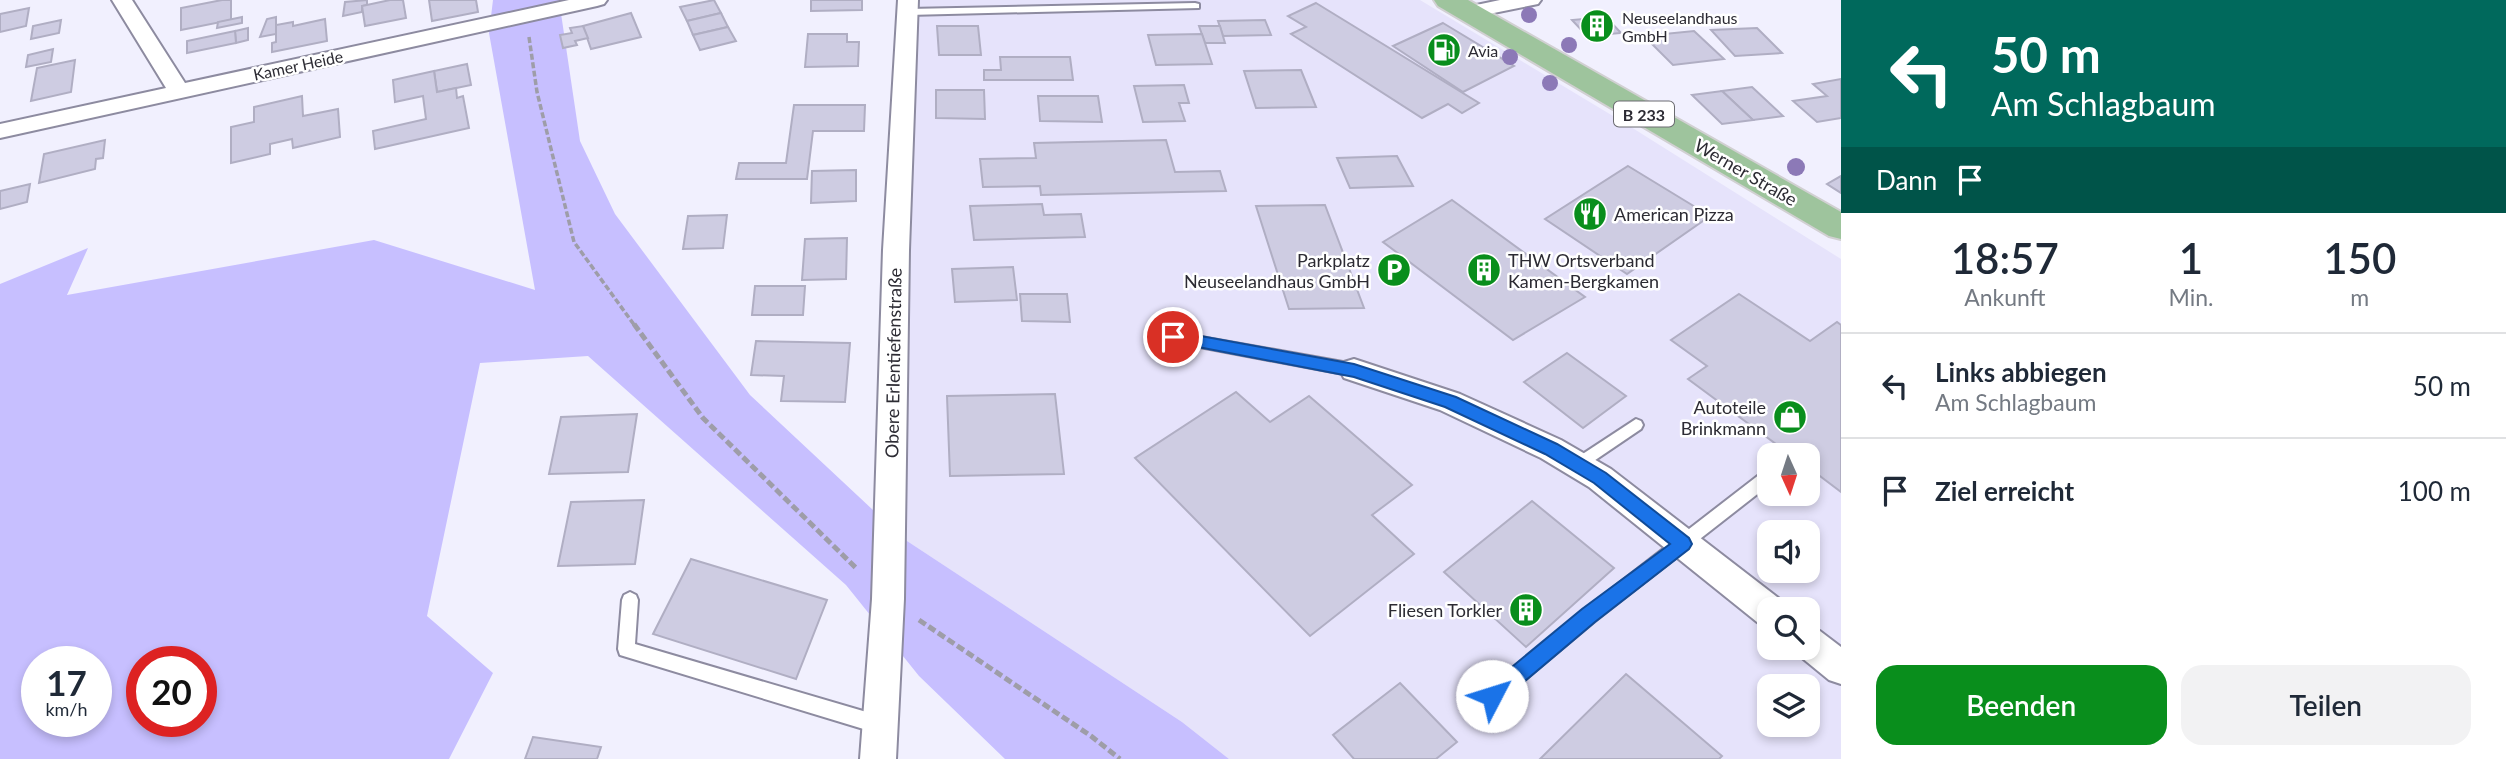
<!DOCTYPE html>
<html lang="de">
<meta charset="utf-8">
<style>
:root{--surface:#fff;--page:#f2f2f3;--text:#1f2937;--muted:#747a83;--line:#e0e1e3;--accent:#098e1c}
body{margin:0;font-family:Lato,sans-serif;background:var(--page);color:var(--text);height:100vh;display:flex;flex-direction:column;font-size:26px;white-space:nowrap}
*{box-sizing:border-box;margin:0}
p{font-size:23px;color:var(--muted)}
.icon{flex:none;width:38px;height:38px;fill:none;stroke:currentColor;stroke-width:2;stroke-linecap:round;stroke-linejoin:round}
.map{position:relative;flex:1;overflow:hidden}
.panel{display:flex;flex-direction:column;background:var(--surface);width:665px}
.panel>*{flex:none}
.top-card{background:#00695c;color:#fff;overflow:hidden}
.needle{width:46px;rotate:177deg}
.buttons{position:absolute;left:1757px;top:443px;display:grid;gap:14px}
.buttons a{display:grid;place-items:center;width:63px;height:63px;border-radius:14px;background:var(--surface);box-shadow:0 4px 10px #0003;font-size:35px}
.speed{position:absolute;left:21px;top:646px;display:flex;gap:14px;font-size:35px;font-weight:700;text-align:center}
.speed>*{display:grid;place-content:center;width:91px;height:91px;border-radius:50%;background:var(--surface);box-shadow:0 4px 10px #0003;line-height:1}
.speed small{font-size:18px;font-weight:400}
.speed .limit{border:10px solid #d22;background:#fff;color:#111}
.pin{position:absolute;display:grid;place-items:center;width:60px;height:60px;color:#fff;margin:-30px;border:4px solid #fff;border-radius:50%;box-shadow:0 2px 7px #0007}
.me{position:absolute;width:77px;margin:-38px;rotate:50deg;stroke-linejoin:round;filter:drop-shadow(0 0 5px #0008)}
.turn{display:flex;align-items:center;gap:24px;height:147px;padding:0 35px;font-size:32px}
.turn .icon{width:91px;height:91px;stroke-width:2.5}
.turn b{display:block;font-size:49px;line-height:60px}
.then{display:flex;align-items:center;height:66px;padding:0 35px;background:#0003;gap:14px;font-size:26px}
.eta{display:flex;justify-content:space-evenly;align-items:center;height:119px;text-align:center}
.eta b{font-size:42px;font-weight:600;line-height:49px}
.button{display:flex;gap:14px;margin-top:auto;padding:14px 35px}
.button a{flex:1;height:80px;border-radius:21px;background:var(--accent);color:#fff;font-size:28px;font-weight:600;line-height:80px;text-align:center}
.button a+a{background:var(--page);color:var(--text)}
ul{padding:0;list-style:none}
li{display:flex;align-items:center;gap:21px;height:105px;padding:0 35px;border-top:2px solid var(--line)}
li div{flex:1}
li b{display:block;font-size:26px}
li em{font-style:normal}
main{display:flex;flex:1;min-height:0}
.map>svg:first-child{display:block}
.built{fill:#e6e3fb;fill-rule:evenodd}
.green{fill:#c7bfff;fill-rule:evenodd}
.building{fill:#cecce2;stroke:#b0aec3;stroke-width:2}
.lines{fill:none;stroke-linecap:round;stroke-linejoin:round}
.lane-casing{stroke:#8d8ba0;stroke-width:4}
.street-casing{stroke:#8d8ba0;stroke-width:4}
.primary-casing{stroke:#d1d0d2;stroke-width:4}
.path-far1{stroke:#9e9da8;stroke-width:3.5;stroke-dasharray:6 2.5;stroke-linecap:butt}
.path{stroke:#9e9da8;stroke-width:5;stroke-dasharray:8 3.5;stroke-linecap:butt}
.lane{fill:#fff;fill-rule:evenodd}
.street{fill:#fff;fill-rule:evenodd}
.primary{fill:#9ec49d;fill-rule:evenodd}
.tree{fill:#8c79b7}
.route{fill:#1a73e8;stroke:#114b97;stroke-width:2}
.labels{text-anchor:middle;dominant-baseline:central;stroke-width:5;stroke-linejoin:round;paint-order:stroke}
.far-poi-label{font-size:16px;fill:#2c2b33;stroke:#fff;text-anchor:start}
.far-street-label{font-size:16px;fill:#2c2b33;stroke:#fff}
.shield{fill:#fff;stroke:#6b6b70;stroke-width:2}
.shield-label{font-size:16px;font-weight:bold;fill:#2c2b33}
.street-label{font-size:18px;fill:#2c2b33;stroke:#fff}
.poi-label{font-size:18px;fill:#2c2b33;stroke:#fff;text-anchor:end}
</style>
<main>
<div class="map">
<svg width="1841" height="759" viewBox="0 0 1841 759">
<rect width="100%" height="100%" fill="#f1f0fe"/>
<path class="built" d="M917,0H1420L1623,122L1841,259V759H1229L1182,722L904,539ZM1769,455H1808V494H1769ZM1769,532H1808V570H1769ZM1769,609H1808V648H1769ZM1769,686H1808V724H1769Z"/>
<path class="green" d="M493,0H559L580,141L615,214L750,395L904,539L1182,722L1229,759H1005L919,676L846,585L588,356L480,363L427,616L493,673L449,759H0V284L88,248L67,295L374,240L535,290L489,33ZM37,662H96V721H37ZM142,662H201V721H142Z"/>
<g class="building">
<path d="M222,0H231V20L181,30V8Z"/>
<path d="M367,0V5L362,6V12L343,16L345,2Z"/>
<path d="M390,0H403L406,18L365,26L362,6Z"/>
<path d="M429,0H476L478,12L432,21Z"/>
<path d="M714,0L721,13L687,21L680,7Z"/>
<path d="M811,0H862V10L811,11Z"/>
<path d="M1316,3L1479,103L1462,113L1448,104L1422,118L1291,34L1306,27L1288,16Z"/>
<path d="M29,8L26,26L0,32V14Z"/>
<path d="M631,13L641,37L591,49L583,26Z"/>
<path d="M721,13L728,27L693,35L687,21Z"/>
<path d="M242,17V23L217,28L218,22Z"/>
<path d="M276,17V34L260,37L267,19Z"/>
<path d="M1606,17L1621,33L1587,36L1572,20Z"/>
<path d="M325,19L327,41L272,52V43L276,42V25L293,22V26Z"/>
<path d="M61,20L59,33L31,39L33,26Z"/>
<path d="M1265,20L1271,35L1223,36L1218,21Z"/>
<path d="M1443,23L1514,66L1463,92L1393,46Z"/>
<path d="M583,26L588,38L575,41L577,45L563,48L560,35L572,33L570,28Z"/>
<path d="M937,26H978L981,55H939Z"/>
<path d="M1199,26H1220L1225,43H1205Z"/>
<path d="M728,27L736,41L700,50L693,35Z"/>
<path d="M248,28V40L236,43L235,31Z"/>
<path d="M1757,28L1782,53L1735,56L1711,30Z"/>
<path d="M235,31L236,43L187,53V41Z"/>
<path d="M1694,31L1724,59L1673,65L1644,36Z"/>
<path d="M808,34H847V42H859L858,66L805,67Z"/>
<path d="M1202,34L1212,64L1156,65L1148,35Z"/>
<path d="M53,49L51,62L26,67L28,55Z"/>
<path d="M1000,57H1070L1073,80H984V70H1001Z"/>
<path d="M75,60L71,92L31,101L37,68Z"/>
<path d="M467,64L471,85L437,92L434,71Z"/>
<path d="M1301,70L1316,107L1256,108L1244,71Z"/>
<path d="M434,71L437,92L456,88L457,98L463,96L469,128L375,149L373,131L426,119L423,96L395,102L393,80Z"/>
<path d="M1841,79V118L1817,122L1793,101L1827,96L1813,84Z"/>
<path d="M1184,85L1189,103H1179L1185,121L1143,122L1134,86Z"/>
<path d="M1752,87L1783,116L1753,120L1722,91Z"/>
<path d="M936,90H984L985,119L936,118Z"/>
<path d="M1722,91L1753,120L1722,124L1692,95Z"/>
<path d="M302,96L303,116L338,109L340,137L293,148L292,139L270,144V154L231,163V127L254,122V107Z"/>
<path d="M1038,96H1098L1102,122L1040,121Z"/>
<path d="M794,105H865L864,131H813L807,179H736L739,163H786Z"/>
<path d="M105,140L103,158L96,159L95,169L39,183L44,154Z"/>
<path d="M1166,140L1175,172L1220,171L1226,191L1041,195L1040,186L983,187L980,159L1036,158L1034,143Z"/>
<path d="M1397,156L1413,186L1350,188L1337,158Z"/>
<path d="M1628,166L1710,216L1627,274L1545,219Z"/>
<path d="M856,170V201L811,203L812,171Z"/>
<path d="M1841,176V193L1827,184Z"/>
<path d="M30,184L27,202L0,209V191Z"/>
<path d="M1452,200L1585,297L1513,340L1383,242Z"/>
<path d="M1042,204L1044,215L1081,214L1085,237L974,240L970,206Z"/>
<path d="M1325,205L1364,308L1289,309L1256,206Z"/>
<path d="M727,215L723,248L683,249L688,216Z"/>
<path d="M847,238L846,279L802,280L805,239Z"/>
<path d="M1013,267L1017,300L955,302L952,269Z"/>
<path d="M755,286H805L803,315H752Z"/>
<path d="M1020,294H1067L1070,322L1022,321Z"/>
<path d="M1739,294L1810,341L1837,322L1841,325V492L1808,467V455H1791L1688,379L1707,366L1671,340Z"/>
<path d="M756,341L850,343L845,402L781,401L784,376L751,375Z"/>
<path d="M1567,353L1626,396L1583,428L1524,382Z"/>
<path d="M1236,392L1270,422L1309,396L1412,485L1372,515L1414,554L1310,636L1135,458Z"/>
<path d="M1055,394L1064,474L950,476L947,396Z"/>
<path d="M637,414L628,472L549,474L561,417Z"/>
<path d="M644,500L635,564L558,566L571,502Z"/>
<path d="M1532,501L1614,568L1526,647L1444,572Z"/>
<path d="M691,559L827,600L796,679L653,634Z"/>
<path d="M1626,674L1722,756L1719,759H1540Z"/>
<path d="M1400,683L1457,742L1436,759H1354L1333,735Z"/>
<path d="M533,737L601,747L597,759H525Z"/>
</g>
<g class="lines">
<g class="lane-casing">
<g id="lane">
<path d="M1195,3L1199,4V8L908,15L903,12L908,9Z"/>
<path d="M1173,332L1354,364L1359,366L1361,370L1359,374L1354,376L1173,342L1166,337Z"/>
<path d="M1636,419L1641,421L1643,425L1641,429L1582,469L1577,471L1572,469L1570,465L1572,461Z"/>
<path d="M1769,470V485L1595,621L1498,702L1492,705L1486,702L1483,696L1486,690L1583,611L1764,471Z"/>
<path d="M630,592L636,595L638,600L635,644L880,716L886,719L889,725L886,731L880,734L620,655L618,649L622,600L624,595Z"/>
</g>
</g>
<g class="street-casing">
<g id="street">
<path d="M112,0H132L185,83L569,0H607L604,4L597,6L0,138V124L166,88Z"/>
<path d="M898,0H918L909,250L904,599L896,759H860L872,599L883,250Z"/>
<path d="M1500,0H1541L1538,4L1469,18L1462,16L1459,12L1462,8Z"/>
<path d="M1354,359L1460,394L1561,440L1611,469L1781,600L1785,609H1769V626L1757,622L1589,487L1541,458L1440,410L1344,378L1340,370L1344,362Z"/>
<path d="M1808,626L1820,631L1841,647V684L1829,680L1796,653L1794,648H1808Z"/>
</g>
</g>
<g class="primary-casing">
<path id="primary" d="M1434,0H1468L1841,212V239L1829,236L1438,6Z"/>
</g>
<path class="path-far1" d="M529,37L537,92L574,242L635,326"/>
<g class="path">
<path d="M634,324L703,418L856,568"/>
<path d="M919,620L1091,736L1120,759"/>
</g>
<use href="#lane" class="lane"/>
<use href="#street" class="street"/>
<use href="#primary" class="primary"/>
</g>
<g class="tree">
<circle cx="1529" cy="15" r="8"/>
<circle cx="1569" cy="45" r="8"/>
<circle cx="1510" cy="57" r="8"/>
<circle cx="1550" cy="83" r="8"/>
<circle cx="1796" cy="167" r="9"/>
</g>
<path class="route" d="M1173,331L1354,364L1456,397L1557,444L1606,473L1689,538L1692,544L1689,549L1595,622L1499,703L1492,706L1485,703L1482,696L1485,689L1582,609L1670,544L1594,483L1545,454L1445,407L1354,377L1167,341L1165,337L1167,333Z"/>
<defs>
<g id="building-disc" transform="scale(1.75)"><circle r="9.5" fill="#098e1c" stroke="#fff"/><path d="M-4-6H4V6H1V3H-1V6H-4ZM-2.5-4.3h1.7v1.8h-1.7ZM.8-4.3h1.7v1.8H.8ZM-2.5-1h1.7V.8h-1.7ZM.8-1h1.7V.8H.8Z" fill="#fff"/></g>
<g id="fuel-disc" transform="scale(1.75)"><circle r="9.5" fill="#098e1c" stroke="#fff"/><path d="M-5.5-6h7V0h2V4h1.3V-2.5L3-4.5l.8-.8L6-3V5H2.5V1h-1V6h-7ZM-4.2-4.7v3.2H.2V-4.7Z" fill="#fff"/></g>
<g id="restaurant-disc" transform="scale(1.75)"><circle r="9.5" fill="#098e1c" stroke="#fff"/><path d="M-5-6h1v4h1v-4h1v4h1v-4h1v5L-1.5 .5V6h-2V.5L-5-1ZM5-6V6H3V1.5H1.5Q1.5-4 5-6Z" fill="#fff"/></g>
<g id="parking-disc" transform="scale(1.75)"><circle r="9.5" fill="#098e1c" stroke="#fff"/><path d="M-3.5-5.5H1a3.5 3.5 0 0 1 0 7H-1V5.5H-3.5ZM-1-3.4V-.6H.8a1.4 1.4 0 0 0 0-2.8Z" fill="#fff"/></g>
<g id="shop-disc" transform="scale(1.75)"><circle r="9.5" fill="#098e1c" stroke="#fff"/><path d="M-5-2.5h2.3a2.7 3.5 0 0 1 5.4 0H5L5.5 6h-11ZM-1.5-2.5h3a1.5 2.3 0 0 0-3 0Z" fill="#fff"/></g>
</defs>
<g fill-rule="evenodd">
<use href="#building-disc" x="1597" y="26"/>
<use href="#fuel-disc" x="1444" y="50"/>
<use href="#restaurant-disc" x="1590" y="214"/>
<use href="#parking-disc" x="1394" y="270"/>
<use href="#building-disc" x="1484" y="270"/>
<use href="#shop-disc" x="1790" y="417"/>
<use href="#building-disc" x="1526" y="610"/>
</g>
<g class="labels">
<g class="far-poi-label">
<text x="1622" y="17">Neuseelandhaus<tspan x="1622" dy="18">GmbH</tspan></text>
<text x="1468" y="50">Avia</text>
</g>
<g class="far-street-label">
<text transform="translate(298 65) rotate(-12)">Kamer Heide</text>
</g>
<rect class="shield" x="1614" y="101.5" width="60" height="25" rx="5"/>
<g class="shield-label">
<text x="1644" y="114">B 233</text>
</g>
<g class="street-label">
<text transform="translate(1746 172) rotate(30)">Werner Straße</text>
<text transform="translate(893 363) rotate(-89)">Obere Erlentiefenstraße</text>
</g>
<g class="poi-label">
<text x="1614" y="214" text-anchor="start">American Pizza</text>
<text x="1370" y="260">Parkplatz<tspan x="1370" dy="21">Neuseelandhaus GmbH</tspan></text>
<text x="1508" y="260" text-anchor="start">THW Ortsverband<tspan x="1508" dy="21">Kamen-Bergkamen</tspan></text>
<text x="1766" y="407">Autoteile<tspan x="1766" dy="21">Brinkmann</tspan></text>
<text x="1502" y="610">Fliesen Torkler</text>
</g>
</g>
</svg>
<div class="buttons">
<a><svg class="needle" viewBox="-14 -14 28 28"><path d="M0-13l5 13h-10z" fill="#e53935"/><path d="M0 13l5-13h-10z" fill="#747a83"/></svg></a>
<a><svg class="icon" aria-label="sound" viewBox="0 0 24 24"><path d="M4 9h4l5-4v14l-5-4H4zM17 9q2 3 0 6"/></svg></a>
<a><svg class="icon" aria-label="search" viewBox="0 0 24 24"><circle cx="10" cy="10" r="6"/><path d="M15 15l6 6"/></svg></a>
<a><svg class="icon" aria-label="layers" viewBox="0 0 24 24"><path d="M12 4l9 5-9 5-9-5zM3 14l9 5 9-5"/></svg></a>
</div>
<div class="speed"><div>17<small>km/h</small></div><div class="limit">20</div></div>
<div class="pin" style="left:1173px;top:337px;background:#d93025"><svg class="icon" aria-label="arrive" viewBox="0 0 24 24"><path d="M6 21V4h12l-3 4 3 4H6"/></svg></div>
<svg class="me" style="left:1492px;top:696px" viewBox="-20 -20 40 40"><circle r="19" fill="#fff"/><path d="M0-13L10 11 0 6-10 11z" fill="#1a73e8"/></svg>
</div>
<section class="panel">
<div class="top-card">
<div class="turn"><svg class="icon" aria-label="left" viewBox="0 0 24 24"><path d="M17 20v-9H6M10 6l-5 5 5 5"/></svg><div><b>50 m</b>Am Schlagbaum</div></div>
<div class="then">Dann<svg class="icon" aria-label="arrive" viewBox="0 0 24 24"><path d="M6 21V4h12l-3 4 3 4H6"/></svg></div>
</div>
<div class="eta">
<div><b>18:57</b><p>Ankunft</p></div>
<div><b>1</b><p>Min.</p></div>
<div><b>150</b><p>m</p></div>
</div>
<ul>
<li><svg class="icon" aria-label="left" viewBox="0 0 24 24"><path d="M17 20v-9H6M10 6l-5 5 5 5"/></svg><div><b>Links abbiegen</b><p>Am Schlagbaum</p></div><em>50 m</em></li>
<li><svg class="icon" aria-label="arrive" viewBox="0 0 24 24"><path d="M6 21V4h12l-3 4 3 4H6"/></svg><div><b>Ziel erreicht</b></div><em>100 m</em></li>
</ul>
<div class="button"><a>Beenden</a><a>Teilen</a></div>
</section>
</main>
